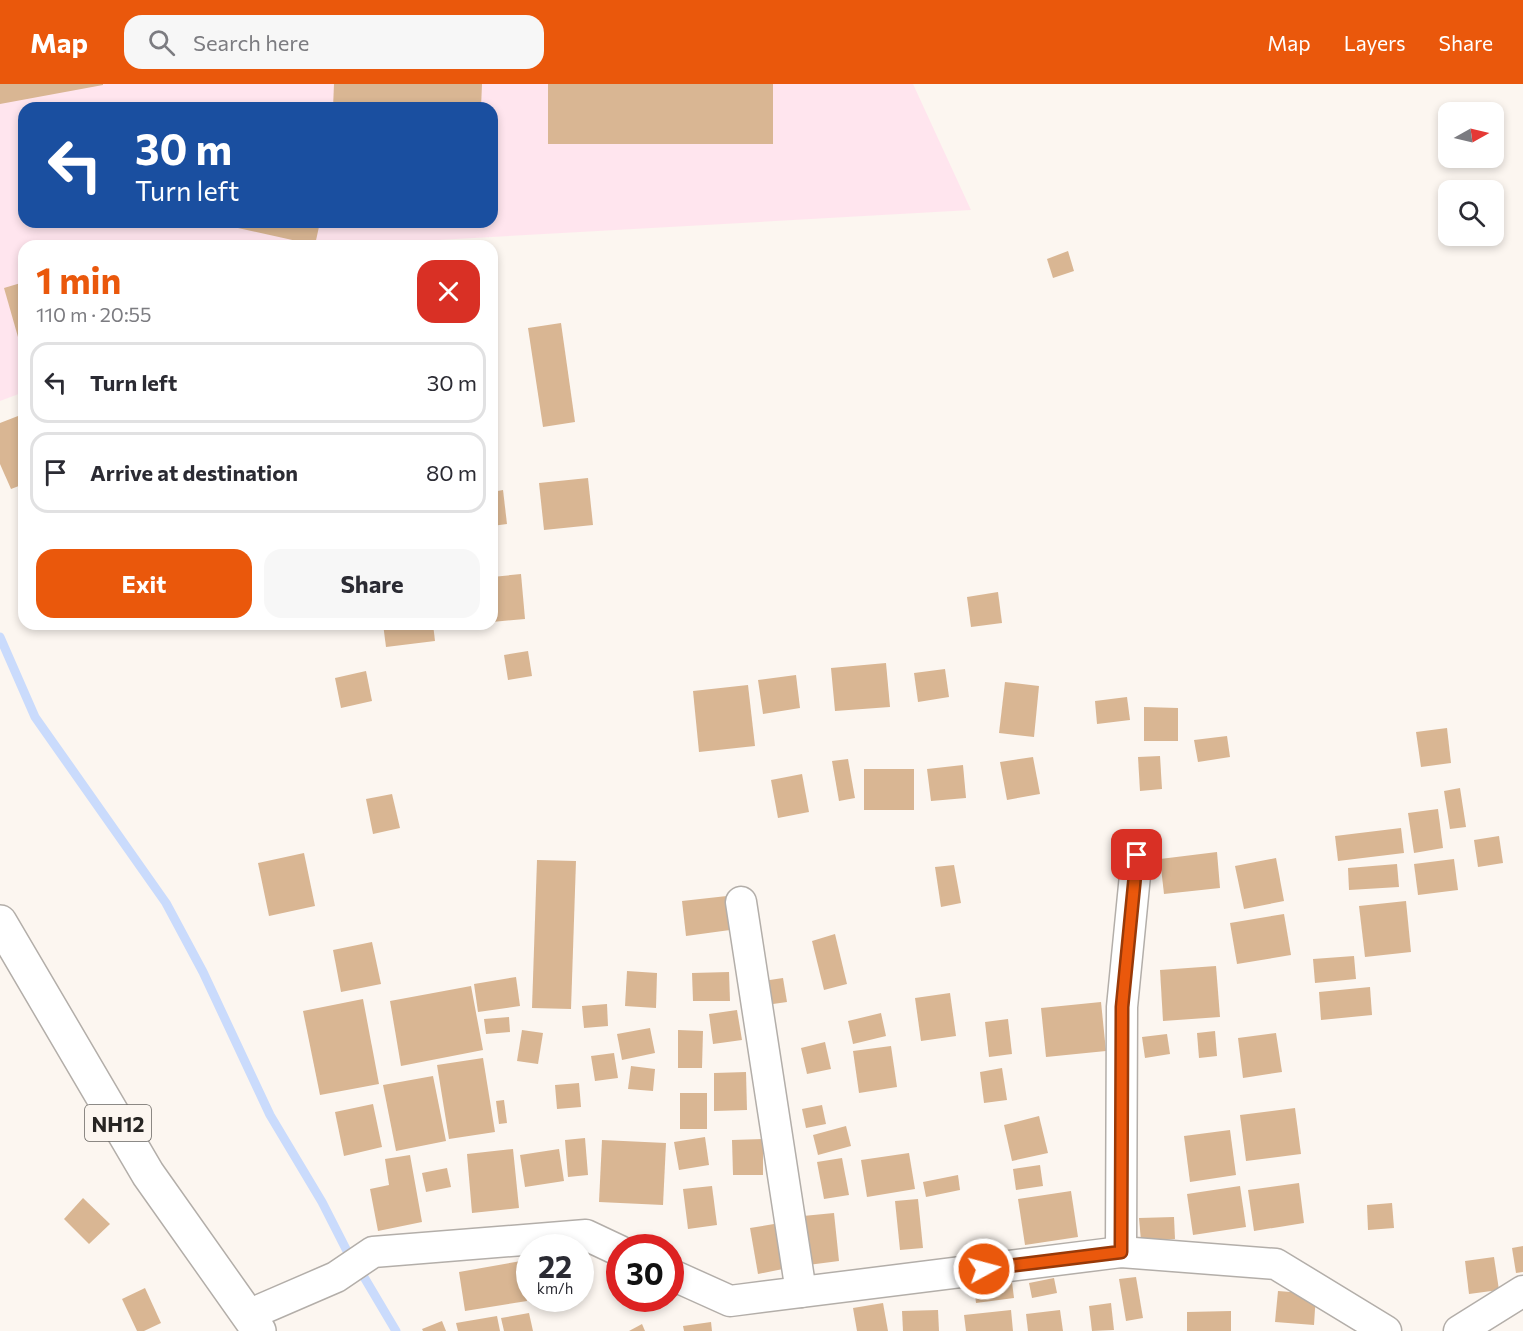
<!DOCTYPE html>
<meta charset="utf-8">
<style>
:root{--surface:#fff;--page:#f7f7f7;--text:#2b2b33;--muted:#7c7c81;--line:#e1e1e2;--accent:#ea580c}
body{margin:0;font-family:Commissioner,sans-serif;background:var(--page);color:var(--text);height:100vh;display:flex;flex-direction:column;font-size:22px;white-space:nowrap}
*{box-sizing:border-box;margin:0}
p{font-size:20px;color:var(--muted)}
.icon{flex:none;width:33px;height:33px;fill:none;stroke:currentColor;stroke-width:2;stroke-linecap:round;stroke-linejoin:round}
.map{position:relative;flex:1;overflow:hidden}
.drawer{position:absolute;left:18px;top:156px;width:480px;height:390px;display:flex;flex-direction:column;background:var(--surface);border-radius:18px;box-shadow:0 3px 9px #0003}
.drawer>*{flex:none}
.hud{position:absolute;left:18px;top:18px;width:480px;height:126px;border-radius:18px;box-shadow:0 3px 9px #0003;background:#1a4fa0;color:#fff;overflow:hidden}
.needle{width:39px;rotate:82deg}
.buttons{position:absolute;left:1438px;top:18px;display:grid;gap:12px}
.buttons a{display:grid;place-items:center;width:66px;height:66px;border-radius:12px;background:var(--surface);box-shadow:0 3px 9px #0003;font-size:30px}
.speed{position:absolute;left:516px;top:1150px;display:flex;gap:12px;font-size:30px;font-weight:700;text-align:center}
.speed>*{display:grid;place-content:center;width:78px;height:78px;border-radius:50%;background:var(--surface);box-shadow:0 3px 9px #0003;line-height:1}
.speed small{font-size:15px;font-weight:400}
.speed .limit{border:9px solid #d22;background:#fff;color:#111}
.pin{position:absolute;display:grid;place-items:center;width:51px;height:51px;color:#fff;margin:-26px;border-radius:12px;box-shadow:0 3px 9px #0006}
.me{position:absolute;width:66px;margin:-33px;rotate:83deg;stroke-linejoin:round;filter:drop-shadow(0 0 4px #0008)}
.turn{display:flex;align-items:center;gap:21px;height:126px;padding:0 18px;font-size:27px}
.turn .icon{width:78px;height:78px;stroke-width:2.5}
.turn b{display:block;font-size:42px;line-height:51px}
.round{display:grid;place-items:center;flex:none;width:63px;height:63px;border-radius:18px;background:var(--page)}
.summary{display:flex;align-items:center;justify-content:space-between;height:102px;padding:0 18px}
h1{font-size:36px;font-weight:700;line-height:45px;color:var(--accent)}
.action{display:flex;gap:12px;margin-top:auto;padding:12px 18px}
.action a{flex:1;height:69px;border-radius:18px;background:var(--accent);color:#fff;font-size:24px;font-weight:700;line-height:69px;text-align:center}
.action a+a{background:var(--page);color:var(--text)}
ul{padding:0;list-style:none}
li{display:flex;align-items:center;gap:18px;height:81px;margin:0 12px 9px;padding:0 6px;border:3px solid var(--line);border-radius:18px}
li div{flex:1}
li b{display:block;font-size:22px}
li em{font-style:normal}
header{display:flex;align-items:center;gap:36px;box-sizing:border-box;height:84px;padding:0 30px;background:var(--accent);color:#fff}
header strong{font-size:28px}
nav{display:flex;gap:33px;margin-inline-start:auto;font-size:21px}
.search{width:420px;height:54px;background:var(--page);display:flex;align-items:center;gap:15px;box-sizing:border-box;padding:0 21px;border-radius:18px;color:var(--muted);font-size:22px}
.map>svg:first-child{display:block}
.industrial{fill:#ffe5ee;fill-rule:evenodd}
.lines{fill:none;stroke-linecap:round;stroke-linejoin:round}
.stream{stroke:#cadbfc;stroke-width:9}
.building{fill:#d9b693}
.street-casing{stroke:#b3aea9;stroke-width:33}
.highway-casing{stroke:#b3aea9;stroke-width:36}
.street{stroke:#fff;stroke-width:30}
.highway{stroke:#fff;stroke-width:33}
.route-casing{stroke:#983908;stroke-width:15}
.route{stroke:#ea580c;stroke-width:10}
.labels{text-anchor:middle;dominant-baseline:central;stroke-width:4.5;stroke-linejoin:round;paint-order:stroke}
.shield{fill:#fcf6f0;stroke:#676460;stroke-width:1.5}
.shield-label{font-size:21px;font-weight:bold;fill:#272523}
</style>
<header>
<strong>Map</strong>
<div class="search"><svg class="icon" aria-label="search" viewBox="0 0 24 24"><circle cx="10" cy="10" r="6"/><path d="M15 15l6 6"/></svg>Search here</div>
<nav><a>Map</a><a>Layers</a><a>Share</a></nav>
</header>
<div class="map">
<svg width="1523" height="1247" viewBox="0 0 1523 1247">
<rect width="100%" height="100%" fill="#fcf6f0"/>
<path class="industrial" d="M0,0H913L971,126L420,157L406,162H24V308L0,317ZM24,24H492V138H24Z"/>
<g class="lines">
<path class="stream" d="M0,553L35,633L166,819L203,888L270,1031L322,1118L347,1167L361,1188L396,1247"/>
</g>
<g class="building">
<path d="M0,0H103V1L0,20Z"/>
<path d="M334,0H482L481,24H333Z"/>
<rect x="548" y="0" width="225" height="60"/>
<path d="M211,138H320L315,161Z"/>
<path d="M1068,167L1074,187L1053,194L1047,175Z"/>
<path d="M24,198V251L18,253L4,204Z"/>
<path d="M561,239L575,338L543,343L528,244Z"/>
<path d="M18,332L24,346V400L11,405L0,380V339Z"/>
<path d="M588,394L593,441L544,446L539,399Z"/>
<path d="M503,406L507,440L492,442V408Z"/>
<path d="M521,490L525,535L492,538V493Z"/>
<path d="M998,508L1002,539L971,543L967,513Z"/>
<path d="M383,540H433L435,557L386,563Z"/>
<path d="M528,567L532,592L508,596L504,571Z"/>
<path d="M886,579L890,623L835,627L831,584Z"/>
<path d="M945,585L949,613L918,618L914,589Z"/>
<path d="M366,587L372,617L341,624L335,594Z"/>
<path d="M796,591L800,624L763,630L758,596Z"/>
<path d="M1005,598L1039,602L1034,653L999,649Z"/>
<path d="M748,601L755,662L699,668L693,607Z"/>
<path d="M1127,613L1130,636L1097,640L1095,617Z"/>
<path d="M1144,623L1178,624V657H1144Z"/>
<path d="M1447,644L1451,679L1421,683L1416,648Z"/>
<path d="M1227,652L1230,673L1198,678L1194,656Z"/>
<path d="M1160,672L1162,705L1140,707L1138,673Z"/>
<path d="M1033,673L1040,710L1007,716L1000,678Z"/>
<path d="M848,675L855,714L839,717L832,677Z"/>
<path d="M963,681L966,714L931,717L927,685Z"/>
<rect x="864" y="685" width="50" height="41"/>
<path d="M802,690L809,728L778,734L771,696Z"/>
<path d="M1460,704L1466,743L1450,745L1444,707Z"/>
<path d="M392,710L400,744L373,750L366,715Z"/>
<path d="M1438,725L1443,764L1414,769L1408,729Z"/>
<path d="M1401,744L1404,769L1338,777L1335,752Z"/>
<path d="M1499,752L1503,779L1478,783L1474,756Z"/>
<path d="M1217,768L1220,804L1164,810L1160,775Z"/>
<path d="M304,769L315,822L269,832L258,779Z"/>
<path d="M1276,774L1284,817L1244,825L1235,782Z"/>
<path d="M1454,775L1458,806L1418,811L1414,780Z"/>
<path d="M537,776L576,777L571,925L532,924Z"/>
<path d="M1397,780L1399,803L1349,806L1348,784Z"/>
<path d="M954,781L961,819L941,823L935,783Z"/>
<path d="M727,812L730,846L686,852L682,817Z"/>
<path d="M1406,817L1411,868L1365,873L1359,822Z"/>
<path d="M1284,830L1291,871L1237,880L1230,839Z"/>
<path d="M835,850L847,900L824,906L812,857Z"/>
<path d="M372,858L381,900L341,908L333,866Z"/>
<path d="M1354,872L1356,895L1315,899L1313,875Z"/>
<path d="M1216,882L1220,933L1163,937L1160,886Z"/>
<path d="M627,887L657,889L656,924L625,922Z"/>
<path d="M729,888L730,917H693L692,889Z"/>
<path d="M516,893L520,922L478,928L474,900Z"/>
<path d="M783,894L787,918L766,921L763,897Z"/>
<path d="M471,902L483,966L401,982L390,917Z"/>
<path d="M1370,903L1372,931L1321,936L1319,908Z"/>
<path d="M950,909L956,952L921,957L915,914Z"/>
<path d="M363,915L379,1000L320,1011L303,927Z"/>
<path d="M1101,918L1106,967L1046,973L1041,924Z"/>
<path d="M607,920L608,942L584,944L582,922Z"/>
<path d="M737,926L742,956L713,960L709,930Z"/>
<path d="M881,929L886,952L853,960L848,937Z"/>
<path d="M509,933L510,948L486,950L484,935Z"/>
<path d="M1008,935L1012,970L989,973L985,938Z"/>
<path d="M650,944L655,969L622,976L617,950Z"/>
<path d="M522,946L543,949L538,980L517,977Z"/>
<path d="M678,946L703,947L702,984H678Z"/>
<path d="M1215,947L1217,972L1199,974L1197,949Z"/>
<path d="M1276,949L1282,988L1243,994L1238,954Z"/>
<path d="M1167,950L1170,970L1145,974L1142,953Z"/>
<path d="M825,958L831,985L807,990L801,964Z"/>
<path d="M891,962L897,1003L859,1009L853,967Z"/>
<path d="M614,969L618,994L595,997L591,972Z"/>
<path d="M483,974L495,1048L449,1055L437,981Z"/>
<path d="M631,982L655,985L653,1007L628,1005Z"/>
<path d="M1002,984L1007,1016L984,1019L980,988Z"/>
<path d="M746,988L747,1026L714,1027V989Z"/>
<path d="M433,992L446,1057L396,1067L383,1001Z"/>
<path d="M579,999L581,1023L557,1025L555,1001Z"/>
<rect x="680" y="1009" width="27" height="36"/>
<path d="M504,1016L507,1039L499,1040L496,1017Z"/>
<path d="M373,1020L382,1063L344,1072L335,1028Z"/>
<path d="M822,1021L826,1040L806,1044L802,1025Z"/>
<path d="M1295,1024L1301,1070L1246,1077L1240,1031Z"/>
<path d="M1039,1032L1048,1069L1012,1077L1004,1041Z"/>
<path d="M846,1042L851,1062L818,1071L813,1051Z"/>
<path d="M1230,1046L1236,1091L1190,1098L1184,1052Z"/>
<path d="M705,1053L709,1081L679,1086L674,1058Z"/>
<path d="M585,1054L588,1091L568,1093L565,1056Z"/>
<path d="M763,1055V1091H733L732,1056Z"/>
<path d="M602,1056L666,1059L663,1121L599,1118Z"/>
<path d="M513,1065L519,1124L472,1129L467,1070Z"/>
<path d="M559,1065L564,1097L525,1103L520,1071Z"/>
<path d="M909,1069L915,1105L867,1113L861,1076Z"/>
<path d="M410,1071L422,1138L378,1147L370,1105L389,1101L385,1075Z"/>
<path d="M842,1074L849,1111L824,1115L817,1078Z"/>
<path d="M1040,1081L1043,1102L1016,1106L1013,1085Z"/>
<path d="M447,1084L451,1103L426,1108L422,1089Z"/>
<path d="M958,1091L960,1106L926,1113L923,1098Z"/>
<path d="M1299,1099L1304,1139L1254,1147L1248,1106Z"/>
<path d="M712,1102L717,1141L688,1145L683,1105Z"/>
<path d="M1240,1102L1246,1143L1193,1151L1187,1110Z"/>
<path d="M1071,1107L1078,1153L1025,1161L1018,1115Z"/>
<path d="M83,1114L110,1140L89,1160L64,1135Z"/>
<path d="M918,1115L923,1164L900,1166L895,1117Z"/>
<path d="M1392,1119L1394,1144L1368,1146L1367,1121Z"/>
<path d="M834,1129L839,1177L808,1181L803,1132Z"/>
<path d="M1174,1133L1175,1155L1141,1157L1139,1134Z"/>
<path d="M780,1139L788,1184L758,1190L750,1144Z"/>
<path d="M1523,1162V1188L1516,1189L1512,1164Z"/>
<path d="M1494,1173L1499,1206L1469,1210L1465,1177Z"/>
<path d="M521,1177L527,1217L465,1227L459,1188Z"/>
<path d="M1136,1193L1143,1234L1126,1237L1119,1195Z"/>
<path d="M1054,1194L1057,1209L1032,1214L1029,1199Z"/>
<path d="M1012,1198L1014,1214L976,1219L974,1203Z"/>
<path d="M145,1204L161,1239L144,1247H137L122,1215Z"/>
<path d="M1278,1207L1316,1210L1314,1241L1275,1238Z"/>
<path d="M883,1219L888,1247H857L853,1224Z"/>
<path d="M1111,1219L1114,1246L1092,1247L1089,1222Z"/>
<path d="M938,1226L939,1247H903L902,1227Z"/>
<path d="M1011,1226L1013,1247H966L964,1231Z"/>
<path d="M1060,1226L1063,1247H1028L1026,1230Z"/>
<path d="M1231,1227V1247H1187V1228Z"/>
<path d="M529,1229L533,1247H504L501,1234Z"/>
<path d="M497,1232L500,1247H458L456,1239Z"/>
<path d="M442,1237L446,1247H423L422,1245Z"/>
<path d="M711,1238L712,1247H684L683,1242Z"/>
<path d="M642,1240L645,1247H629Z"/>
</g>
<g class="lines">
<g class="street-casing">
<g id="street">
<path d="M741,818L801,1208"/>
<path d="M1121,1168L1122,923L1137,771"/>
<path d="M670,1190L730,1217L1121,1168L1276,1180L1386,1247"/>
<path d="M248,1231L336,1193L373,1168L586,1151L620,1167"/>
<path d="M1459,1247L1523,1207"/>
</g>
</g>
<g class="highway-casing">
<path id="highway" d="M0,838L148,1090L259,1247"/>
</g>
<use href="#street" class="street"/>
<use href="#highway" class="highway"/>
</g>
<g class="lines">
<g class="route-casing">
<path id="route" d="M984,1185L1121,1168L1122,923L1137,771"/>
</g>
<use href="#route" class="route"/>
</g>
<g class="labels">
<rect class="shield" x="85" y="1021" width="66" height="36" rx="4.5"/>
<g class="shield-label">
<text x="118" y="1039">NH12</text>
</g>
</g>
</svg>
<div class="buttons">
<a><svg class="needle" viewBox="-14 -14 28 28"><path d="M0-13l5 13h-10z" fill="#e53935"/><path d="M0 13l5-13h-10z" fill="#7c7c81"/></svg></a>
<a><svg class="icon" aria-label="search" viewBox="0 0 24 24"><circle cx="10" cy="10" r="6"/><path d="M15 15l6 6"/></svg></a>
</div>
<div class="speed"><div>22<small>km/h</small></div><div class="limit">30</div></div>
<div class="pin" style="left:1137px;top:771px;background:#d93025"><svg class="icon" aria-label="arrive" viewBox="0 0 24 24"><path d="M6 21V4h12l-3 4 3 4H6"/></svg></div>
<svg class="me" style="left:984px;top:1185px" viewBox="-20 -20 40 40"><circle r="17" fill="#ea580c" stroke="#fff" stroke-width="3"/><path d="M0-11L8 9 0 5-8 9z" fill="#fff"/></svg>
<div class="hud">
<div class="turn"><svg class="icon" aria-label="left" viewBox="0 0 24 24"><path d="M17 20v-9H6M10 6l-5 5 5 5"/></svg><div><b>30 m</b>Turn left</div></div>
</div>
<section class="drawer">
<div class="summary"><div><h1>1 min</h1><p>110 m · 20:55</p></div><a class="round" style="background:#d93025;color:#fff"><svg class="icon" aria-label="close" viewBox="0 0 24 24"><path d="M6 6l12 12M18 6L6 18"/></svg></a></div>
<ul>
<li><svg class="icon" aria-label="left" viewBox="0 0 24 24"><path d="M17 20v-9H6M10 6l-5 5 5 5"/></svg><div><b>Turn left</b></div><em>30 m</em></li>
<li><svg class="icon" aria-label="arrive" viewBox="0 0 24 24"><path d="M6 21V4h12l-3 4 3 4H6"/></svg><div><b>Arrive at destination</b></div><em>80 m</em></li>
</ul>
<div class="action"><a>Exit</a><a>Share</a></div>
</section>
</div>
